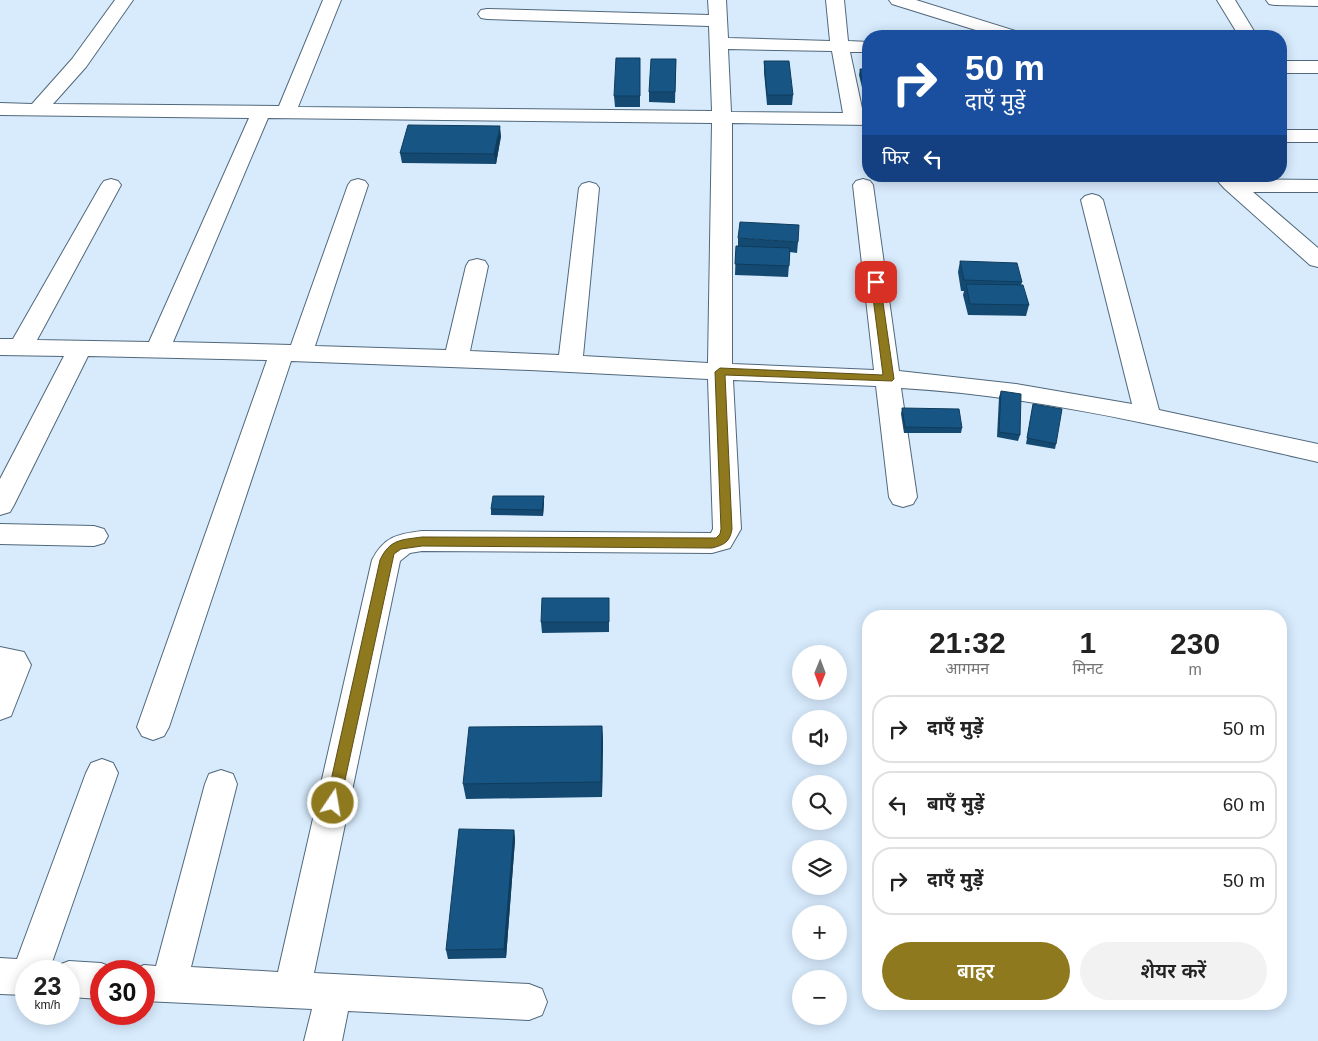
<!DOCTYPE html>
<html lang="hi">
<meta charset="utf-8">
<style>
:root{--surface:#fff;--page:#f2f2f2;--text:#222;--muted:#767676;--line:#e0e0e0;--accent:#8f791e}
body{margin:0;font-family:Helvetica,"Noto Sans Devanagari",sans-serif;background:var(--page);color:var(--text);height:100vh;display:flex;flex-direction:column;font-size:19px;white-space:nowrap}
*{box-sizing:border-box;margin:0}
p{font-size:16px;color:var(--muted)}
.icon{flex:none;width:28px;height:28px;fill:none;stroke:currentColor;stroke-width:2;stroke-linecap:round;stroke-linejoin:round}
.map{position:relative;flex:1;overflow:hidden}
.side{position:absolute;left:862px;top:610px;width:425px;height:400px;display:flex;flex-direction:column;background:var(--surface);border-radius:20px;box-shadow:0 2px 12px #0003}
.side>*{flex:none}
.guide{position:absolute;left:862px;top:30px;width:425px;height:152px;border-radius:20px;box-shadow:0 2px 12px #0003;background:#1a4fa0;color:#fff;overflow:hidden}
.needle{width:32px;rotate:181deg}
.buttons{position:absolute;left:792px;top:645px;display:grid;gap:10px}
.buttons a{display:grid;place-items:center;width:55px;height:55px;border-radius:50%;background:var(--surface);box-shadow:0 2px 12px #0003;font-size:25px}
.speed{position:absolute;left:15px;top:960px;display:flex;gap:10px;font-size:25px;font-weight:700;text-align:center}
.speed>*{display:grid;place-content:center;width:65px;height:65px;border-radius:50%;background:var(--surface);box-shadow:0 2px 12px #0003;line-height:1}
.speed small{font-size:12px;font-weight:400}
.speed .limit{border:8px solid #d22;background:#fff;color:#111}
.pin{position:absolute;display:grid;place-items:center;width:42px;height:42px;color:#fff;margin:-21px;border-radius:10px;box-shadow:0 2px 8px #0006}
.me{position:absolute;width:55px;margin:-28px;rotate:12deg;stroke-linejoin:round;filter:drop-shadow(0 0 4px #0008)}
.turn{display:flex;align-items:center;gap:18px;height:105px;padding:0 20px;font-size:22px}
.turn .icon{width:65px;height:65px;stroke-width:2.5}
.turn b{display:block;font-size:35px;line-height:42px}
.then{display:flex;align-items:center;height:48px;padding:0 20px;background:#0003;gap:10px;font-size:19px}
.eta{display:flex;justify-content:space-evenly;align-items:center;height:85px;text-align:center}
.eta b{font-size:30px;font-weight:600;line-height:35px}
.action{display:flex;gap:10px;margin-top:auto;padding:10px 20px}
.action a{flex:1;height:58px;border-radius:30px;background:var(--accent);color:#fff;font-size:20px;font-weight:600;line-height:58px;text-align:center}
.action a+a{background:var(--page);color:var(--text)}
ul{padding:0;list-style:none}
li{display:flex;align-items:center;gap:15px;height:68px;margin:0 10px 8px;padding:0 10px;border:2px solid var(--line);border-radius:20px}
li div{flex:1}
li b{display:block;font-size:19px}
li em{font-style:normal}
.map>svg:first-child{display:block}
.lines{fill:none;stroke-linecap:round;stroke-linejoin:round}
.minor-casing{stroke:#51687b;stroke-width:2}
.minor{fill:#fff;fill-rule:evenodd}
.wall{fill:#144a72}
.shaded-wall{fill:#103c5c}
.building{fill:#175684;stroke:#103c5c}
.route{fill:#8f791e;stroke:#5d4f14}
</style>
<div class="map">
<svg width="1318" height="1041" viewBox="0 0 1318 1041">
<rect width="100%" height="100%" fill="#d7ebfd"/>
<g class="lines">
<g class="minor-casing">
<g id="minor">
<path d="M115,0H133L86,67L53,104L279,106L323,0H341L298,107L712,111L709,26L487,19L481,18L478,14L481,10L487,9L709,15L708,0H726L728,38L830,41L826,0H844L848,41L869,42V52H850L863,113H869V125L732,123V364L874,370L853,185L856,181L863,179L870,181L873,185L899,371L1016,384L1132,404L1081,200L1085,196L1092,194L1099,196L1103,200L1159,410L1318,444V462C1181,431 1042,396 901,388L917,497L913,504L903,507L893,504L889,497L876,386L733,380L741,529L730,548L712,553L422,551L410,553L400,561L314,973L529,984L542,989L547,1002L542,1015L529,1020L348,1011L342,1041H304L312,1009L144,1001V971H131L144,965L156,966L205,784L209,774L221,770L233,774L237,784L191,967L278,972L372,560C384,537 397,534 422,531L711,533L713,529L708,379L530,370L291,361L169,727L164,736L153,740L142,736L137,727L267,360L88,356L14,505L10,512L0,515V479L64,356L0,355V339H13L101,185L104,181L111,179L118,181L121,185L37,340L149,342L249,118L0,115V103L32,104L72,59ZM728,49L832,51L843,113L731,112ZM268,118L712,123L708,363L583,356L599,188L596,184L589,182L582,184L579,188L559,355L470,351L488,266L485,261L477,259L469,261L466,266L446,350L315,346L368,185L365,181L358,179L351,181L348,185L291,345L173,342Z"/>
<path d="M889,0H916L1019,32L1022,36H995L892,4Z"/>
<path d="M1217,0H1235L1257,36H1239Z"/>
<path d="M1266,0H1318V6L1275,5L1269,4Z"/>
<rect x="1281" y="61" width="37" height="12"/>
<rect x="1281" y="130" width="37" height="12"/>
<path d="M1213,176H1236L1239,179L1318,180V192H1253L1318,248V267L1310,265L1225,189Z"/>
<path d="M0,524L94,526L104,529L108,536L104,543L94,546L0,544Z"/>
<path d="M0,647L24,652L31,665L11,716L0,720Z"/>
<path d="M102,759L113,763L118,773L49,971H26V995L0,994V958L17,959L86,773L91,763Z"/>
<path d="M69,961L101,963L114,968L115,971H101V999L69,997V971H54L56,966Z"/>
</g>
</g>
<use href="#minor" class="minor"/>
</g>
<g class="wall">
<path d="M640,58V107H615L614,96Z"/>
<path d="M676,59L675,103L649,102V92Z"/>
<path d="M764,61L793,95L792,105H767L764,72Z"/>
<path d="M860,69H869V100H865L859,75Z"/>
<path d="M501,136L496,164L402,163L400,153Z"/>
<path d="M738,238L798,242L797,253L790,252L788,277L735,275L736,246H738Z"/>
<path d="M960,261L1022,282L1021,285L1029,305L1026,316L968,315L963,295L964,291H961L958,272Z"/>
<path d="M1001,391L1020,435L1018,441L997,437L999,397Z"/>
<path d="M1033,404L1056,444L1055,449L1026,444Z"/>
<path d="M902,408L962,428L961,433H904L901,414Z"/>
<path d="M544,502L543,516L491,515V509Z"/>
<path d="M609,598V632L542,633L541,622Z"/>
<path d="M602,726L603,741L602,797L466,799L463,784Z"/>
<path d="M514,830L515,840L506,958L448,959L446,950Z"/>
</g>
<g class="shaded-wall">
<path d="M500,126L501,136L496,164L494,154Z"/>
<path d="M544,496V502L543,516L542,510Z"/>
<path d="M602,726L603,741L602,797L601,782Z"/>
<path d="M514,830L515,840L506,958L504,949Z"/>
</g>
<g class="building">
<path d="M616,58H640V96H614Z"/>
<path d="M651,59H676L675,92H649Z"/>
<path d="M764,61H789L793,95H767Z"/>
<path d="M860,69H869V95H865Z"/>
<path d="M408,125L500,126L494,154L400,153Z"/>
<path d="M740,222L799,225L798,242L738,238Z"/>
<path d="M736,246L790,248L789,266L735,264Z"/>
<path d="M960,261L1017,263L1022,282L964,280Z"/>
<path d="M966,284L1023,285L1029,305L970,304Z"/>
<path d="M1001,391L1021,394L1020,435L999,432Z"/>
<path d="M1033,404L1062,409L1056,444L1027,438Z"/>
<path d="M902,408L959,409L962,428L905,427Z"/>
<path d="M493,496H544L542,510L491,509Z"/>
<path d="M542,598H609V622H541Z"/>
<path d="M602,726L601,782L463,784L469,727Z"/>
<path d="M459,829L514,830L504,949L446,950Z"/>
</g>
<path class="route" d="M876,279L880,282L894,379L892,381L725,375L732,529C730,542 724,545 712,548L422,546L401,549L394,554L340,803L338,807L333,809L328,807L326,803L380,560C390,539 401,540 422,537L716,538L720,534L721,529L715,372L720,368L883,375L871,282Z"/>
</svg>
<div class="buttons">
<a><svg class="needle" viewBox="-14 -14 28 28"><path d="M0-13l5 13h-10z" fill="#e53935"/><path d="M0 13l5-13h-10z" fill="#767676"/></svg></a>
<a><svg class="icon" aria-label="sound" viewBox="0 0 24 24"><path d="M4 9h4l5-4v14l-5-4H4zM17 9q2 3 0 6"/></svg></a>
<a><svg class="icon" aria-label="search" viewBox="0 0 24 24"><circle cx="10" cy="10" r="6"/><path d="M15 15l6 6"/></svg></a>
<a><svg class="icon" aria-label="layers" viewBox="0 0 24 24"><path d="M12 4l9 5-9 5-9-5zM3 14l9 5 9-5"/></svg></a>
<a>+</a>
<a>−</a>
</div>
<div class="speed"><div>23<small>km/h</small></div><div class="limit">30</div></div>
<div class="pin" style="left:876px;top:282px;background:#d93025"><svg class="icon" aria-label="arrive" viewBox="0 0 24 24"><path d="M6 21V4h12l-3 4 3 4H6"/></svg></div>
<svg class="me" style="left:333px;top:803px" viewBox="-20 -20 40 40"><circle r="17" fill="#8f791e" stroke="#fff" stroke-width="3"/><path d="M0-11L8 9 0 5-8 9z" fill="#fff"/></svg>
<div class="guide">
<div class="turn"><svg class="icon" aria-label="right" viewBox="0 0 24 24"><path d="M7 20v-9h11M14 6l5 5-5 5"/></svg><div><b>50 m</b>दाएँ मुड़ें</div></div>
<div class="then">फिर<svg class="icon" aria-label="left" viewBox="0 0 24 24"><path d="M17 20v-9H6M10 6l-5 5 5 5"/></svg></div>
</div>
<section class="side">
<div class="eta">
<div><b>21:32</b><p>आगमन</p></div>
<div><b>1</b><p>मिनट</p></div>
<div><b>230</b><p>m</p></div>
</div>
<ul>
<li><svg class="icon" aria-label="right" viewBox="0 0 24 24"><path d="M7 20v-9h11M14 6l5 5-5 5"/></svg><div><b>दाएँ मुड़ें</b></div><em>50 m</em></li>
<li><svg class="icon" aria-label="left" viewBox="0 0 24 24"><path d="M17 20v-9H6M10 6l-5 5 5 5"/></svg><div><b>बाएँ मुड़ें</b></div><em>60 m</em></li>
<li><svg class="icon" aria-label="right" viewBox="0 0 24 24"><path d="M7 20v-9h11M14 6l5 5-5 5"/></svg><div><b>दाएँ मुड़ें</b></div><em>50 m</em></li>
</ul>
<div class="action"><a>बाहर</a><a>शेयर करें</a></div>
</section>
</div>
